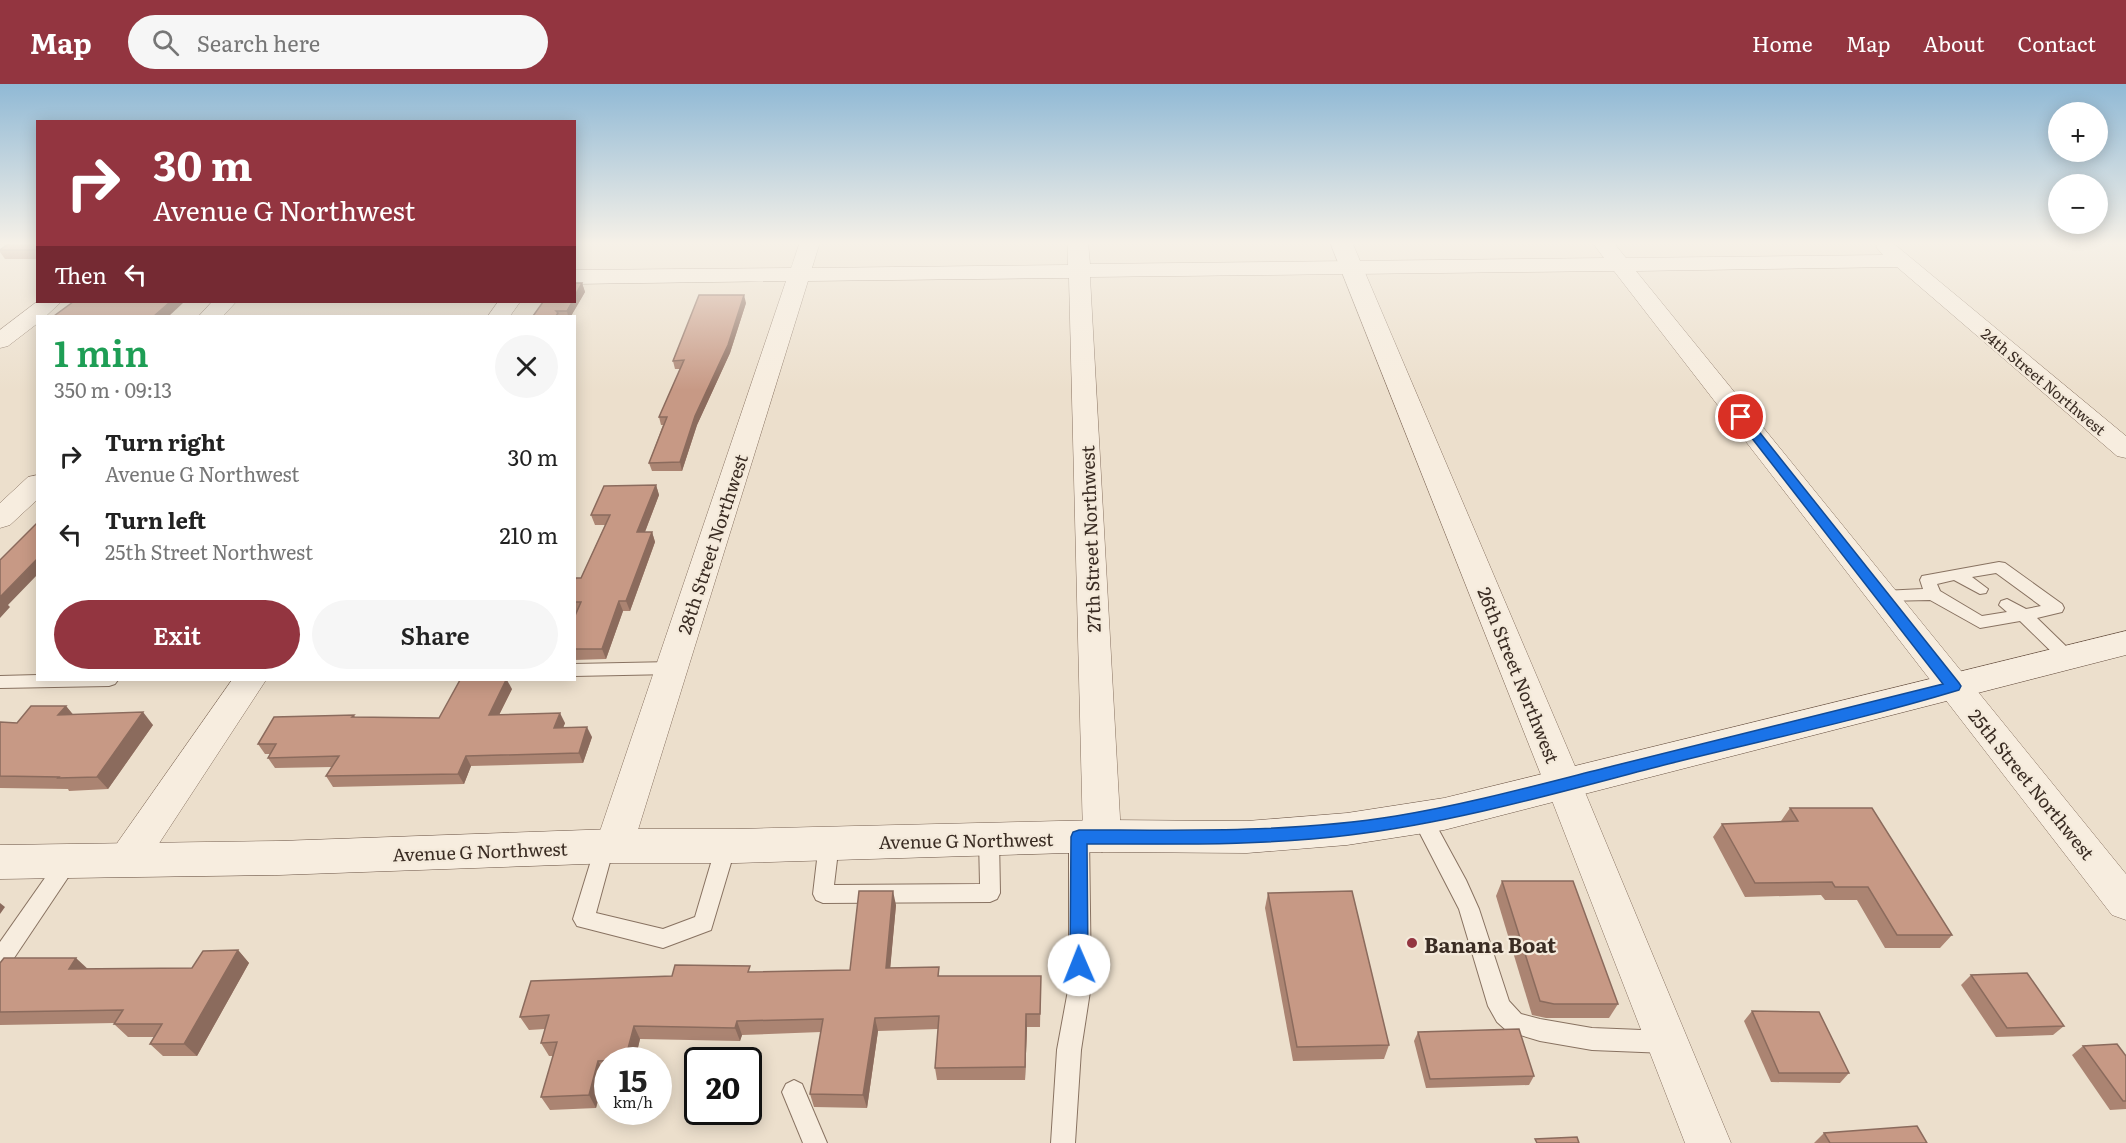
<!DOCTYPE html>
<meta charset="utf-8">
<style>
:root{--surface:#fff;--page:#f6f6f6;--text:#222;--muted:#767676;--accent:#933540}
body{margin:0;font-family:Literata,serif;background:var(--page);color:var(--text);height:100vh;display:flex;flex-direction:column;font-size:22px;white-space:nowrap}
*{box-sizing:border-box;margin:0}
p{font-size:20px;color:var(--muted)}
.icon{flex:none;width:33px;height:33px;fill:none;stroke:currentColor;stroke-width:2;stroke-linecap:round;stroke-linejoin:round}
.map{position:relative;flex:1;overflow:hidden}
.drawer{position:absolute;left:36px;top:231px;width:540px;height:366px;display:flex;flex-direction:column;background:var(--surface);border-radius:0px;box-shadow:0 3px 15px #0003}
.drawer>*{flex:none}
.banner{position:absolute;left:36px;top:36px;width:540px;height:183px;border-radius:0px;box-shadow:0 3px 15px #0003;background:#933540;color:#fff;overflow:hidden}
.controls{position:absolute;left:2048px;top:18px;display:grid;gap:12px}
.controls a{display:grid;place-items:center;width:60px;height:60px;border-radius:50%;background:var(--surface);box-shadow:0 3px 15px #0003;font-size:30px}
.speed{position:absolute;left:594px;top:963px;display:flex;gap:12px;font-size:30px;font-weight:700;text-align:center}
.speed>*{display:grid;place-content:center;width:78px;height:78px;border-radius:50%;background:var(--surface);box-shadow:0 3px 15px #0003;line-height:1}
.speed small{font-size:15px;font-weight:400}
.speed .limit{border:3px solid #111;border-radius:9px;background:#fff;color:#111}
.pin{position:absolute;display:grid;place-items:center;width:51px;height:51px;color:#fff;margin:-26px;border:3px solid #fff;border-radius:50%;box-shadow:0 2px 6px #0007}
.me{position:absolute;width:66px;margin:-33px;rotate:359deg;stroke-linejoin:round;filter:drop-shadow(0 0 4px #0008)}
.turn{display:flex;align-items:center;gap:21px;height:126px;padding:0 18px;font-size:27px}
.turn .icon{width:78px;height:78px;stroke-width:2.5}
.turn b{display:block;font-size:42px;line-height:51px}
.then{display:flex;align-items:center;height:57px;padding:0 18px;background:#0003;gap:12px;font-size:22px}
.round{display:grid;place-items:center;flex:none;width:63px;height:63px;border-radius:32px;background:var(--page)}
.summary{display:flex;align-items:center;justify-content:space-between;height:102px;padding:0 18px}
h1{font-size:36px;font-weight:600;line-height:45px;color:#1e9e55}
.action{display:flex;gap:12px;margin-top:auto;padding:12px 18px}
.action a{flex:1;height:69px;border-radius:36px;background:var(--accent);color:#fff;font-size:24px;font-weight:600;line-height:69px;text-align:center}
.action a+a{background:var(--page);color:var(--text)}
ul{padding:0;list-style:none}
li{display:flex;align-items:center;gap:18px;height:78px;padding:0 18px}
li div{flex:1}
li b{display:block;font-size:22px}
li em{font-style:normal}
header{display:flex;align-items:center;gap:36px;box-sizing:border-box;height:84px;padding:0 30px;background:var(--accent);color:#fff}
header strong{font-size:28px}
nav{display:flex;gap:33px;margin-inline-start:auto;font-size:21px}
.search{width:420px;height:54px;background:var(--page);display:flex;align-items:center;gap:15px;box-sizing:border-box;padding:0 21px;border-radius:33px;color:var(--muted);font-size:22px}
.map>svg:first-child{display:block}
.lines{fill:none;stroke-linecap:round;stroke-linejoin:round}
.service-casing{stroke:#887261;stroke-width:2}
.minor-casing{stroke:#887261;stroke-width:1}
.tertiary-casing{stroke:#887261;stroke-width:1}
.secondary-casing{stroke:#6a5344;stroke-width:1}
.service{fill:#f7eddf;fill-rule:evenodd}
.minor{fill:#f7eddf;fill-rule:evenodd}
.tertiary{fill:#f7eddf;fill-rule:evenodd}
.secondary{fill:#f7eddf;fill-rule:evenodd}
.wall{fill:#ab8472}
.shaded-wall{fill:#8b6b5d}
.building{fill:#c79985;stroke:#8b6b5d;stroke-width:1.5}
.route{fill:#1a73e8;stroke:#114b97;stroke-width:1.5}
.poi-dot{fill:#933540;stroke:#f4eadb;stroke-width:2}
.labels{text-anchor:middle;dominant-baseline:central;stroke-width:4.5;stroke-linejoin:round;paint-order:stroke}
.far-street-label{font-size:15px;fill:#3a2c23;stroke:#f4eadb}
.street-label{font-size:18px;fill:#3a2c23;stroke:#f4eadb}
.near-poi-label{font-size:21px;font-weight:bold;fill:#3a2c23;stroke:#f4eadb;text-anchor:start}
</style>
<header>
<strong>Map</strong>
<div class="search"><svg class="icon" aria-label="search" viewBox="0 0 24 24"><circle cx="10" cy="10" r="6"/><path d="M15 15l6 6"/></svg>Search here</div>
<nav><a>Home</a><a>Map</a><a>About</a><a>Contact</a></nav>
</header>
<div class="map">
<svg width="2126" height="1059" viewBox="0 0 2126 1059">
<rect width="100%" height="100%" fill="#ecdfcc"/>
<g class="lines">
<g class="service-casing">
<g id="service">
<path d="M1999,478L2005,479L2062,520L2064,524L2062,528L2037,534L2073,569L2076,573L2073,577H2061L2020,537L1980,544L1930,516L1883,517L1877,516L1875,512L1877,508L1883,507L1923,505L1920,496L1922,492ZM1996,489L2041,522L2026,525L2007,515L2001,517L1999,521L2007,528L1982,532L1940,507L1937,500L1954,496L1980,510L1986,509L1988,505L1972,493Z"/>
<path d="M672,578L678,580L681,584L678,588L672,590L574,592V580Z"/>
<path d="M38,591V596H118L115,600L109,602L0,604V592Z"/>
<path d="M1422,726L1429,728L1466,796L1479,825L1509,917L1521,930L1540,935L1592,944L1666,947L1674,950L1677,958L1674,966L1666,969L1592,966L1540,957L1507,947L1497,938L1488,922L1459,825L1412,734L1415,728Z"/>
<path d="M1079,745L1086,747L1089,753L1091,901L1081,966L1075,1059H1051L1057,966L1069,901V753L1072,747Z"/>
<path d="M989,747L996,749L999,755L1000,809L997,815L990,818L823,819L816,816L813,810L819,759L822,753L829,751L836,753L839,759L834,801L980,800L979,755L982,749Z"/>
<path d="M726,754L733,756L736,762L711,846L663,864L577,842L573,835L597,757L604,755L611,757L614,763L596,829L663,845L695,833L716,762L719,756Z"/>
<path d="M68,769L75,771L78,777L75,783L8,883L0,886V858L61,771Z"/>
<path d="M794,996L802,1000L827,1059H803L782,1008L786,1000Z"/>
</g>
</g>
<g class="minor-casing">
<g id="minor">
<path d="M800,158H820L812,184L1068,181V158H1088L1090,180L1604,174L1592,158H1613L1626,174L1883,171L1876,163L1879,159H1893L2126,352V374L2117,372L1897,183L1636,187L2126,790V836L2112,831L1614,187L1090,193L1121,752L1115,763L1102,768L1089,763L1083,752L1069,194L808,197L633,762L628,773L614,778L600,773L595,762L786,197L574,200V186L791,184Z"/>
<path d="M38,217L61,218L46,232H38V239L8,262L0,264V246Z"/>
<path d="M212,218H236L223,232H199Z"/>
<path d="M498,218H520L510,232H488Z"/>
<path d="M38,391V415L10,441L0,444V419L28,393Z"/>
<path d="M232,596H266L141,787L127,792L113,787L108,776L113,765Z"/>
<path d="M1564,687L1577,691L1582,701L1731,1059H1685L1546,701L1551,691Z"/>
</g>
</g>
<g class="tertiary-casing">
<path id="tertiary" d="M1330,158H1352L1583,701L1577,712L1564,716L1551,712L1545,701Z"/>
</g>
<g class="secondary-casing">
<path id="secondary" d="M2126,547V571L1444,746L1347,761L1247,769L1102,768L736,779H614L279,791L0,795V761L279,757L614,745H736L1102,736L1247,737L1347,729L1444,714Z"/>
</g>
<use href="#service" class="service"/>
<use href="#minor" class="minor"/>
<use href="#tertiary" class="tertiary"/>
<use href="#secondary" class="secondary"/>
</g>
<g class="wall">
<path d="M38,158V175H5L0,168V165Z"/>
<path d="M582,199L585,208L571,232H533Z"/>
<path d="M746,219L730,269L697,341L682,387H652L649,379L663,341H661L659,333L681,285H675L673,277Z"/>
<path d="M656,401L659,411L645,448H652L655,458L630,527H623L606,575L574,576V533L577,528H574V498L581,494L605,441H595L591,431Z"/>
<path d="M512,605L499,631L565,639L563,644L592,653L583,679L471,682L464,700L333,703L326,692L332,683L275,684L268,674L270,670H265L258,660L354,631L355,633L439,634Z"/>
<path d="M66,622L73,631L153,641L108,705L69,707L68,705L0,704V638L17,639Z"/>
<path d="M1790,724L1952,851L1940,864H1885L1857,816H1825L1821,811L1745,813L1713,753L1722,740L1781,738V737Z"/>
<path d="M1502,797L1618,920L1609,934H1546L1532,931L1496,812Z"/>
<path d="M1268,809L1389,961L1384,975L1293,977L1265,824Z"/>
<path d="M896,821L890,884L940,892H1041L1040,943H1027L1025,996H937L935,984L938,945L878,947L867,1024L814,1023L810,1010L821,948L742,951L740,957L640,955L635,976H608V989H605L596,1024L550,1026L541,1013L553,972H549L541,959L545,945L529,946L520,933L752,888L850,886Z"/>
<path d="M238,866L249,879L197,972H163L150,960L154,953H128L114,940L115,939L0,941V879L88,885L192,884Z"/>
<path d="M1971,891L2064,942L2053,951L1996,953L1961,901Z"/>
<path d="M1752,927L1849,989L1840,999L1771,998L1744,937Z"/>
<path d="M1418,948L1534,992L1529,1001L1426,1004L1414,957Z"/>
<path d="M2083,962L2126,972V1025L2110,1026L2072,971Z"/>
<path d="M1824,1049L1927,1059H1814Z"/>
</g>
<g class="shaded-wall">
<path d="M582,199L585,208L571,232H568L567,227L572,218H574V213Z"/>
<path d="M744,211L746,219L730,269L697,341L682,387L680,378L695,332Z"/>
<path d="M170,218H182L183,219L169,232H154Z"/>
<path d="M656,401L659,411L641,458L637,448Z"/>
<path d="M652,448L655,458L630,527L626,517Z"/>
<path d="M38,474V490L8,521L10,523L0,534V513Z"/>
<path d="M619,517L623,527L606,575L602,565Z"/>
<path d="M506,596H507L512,605L494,641L489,631Z"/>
<path d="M66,622L76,634L58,631Z"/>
<path d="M143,628L153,641L108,705L97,693Z"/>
<path d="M560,629L565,639L559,654L554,644Z"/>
<path d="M587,643L592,653L583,679L579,669Z"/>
<path d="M466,672L471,682L464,700L458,690Z"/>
<path d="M893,807L896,821L889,898L886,884Z"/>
<path d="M0,819L5,823L0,830Z"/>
<path d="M238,866L249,879L197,972L184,960Z"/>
<path d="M76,874L90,887L69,885Z"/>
<path d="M1026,930L1027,943L1025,996V983Z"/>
<path d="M875,934L878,947L867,1024L863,1011Z"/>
<path d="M737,937L742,951L740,957L735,944Z"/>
<path d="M634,942L640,955L635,976H626Z"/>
<path d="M598,977L605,989L596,1024L589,1011Z"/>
</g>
<g class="building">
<path d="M11,158H38V166H0Z"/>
<path d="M574,199H582L574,213Z"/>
<path d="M699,211H744L728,261L695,332L680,378L649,379L667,333H659L684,276L673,277Z"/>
<path d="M73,218H170L154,232H54Z"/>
<path d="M543,218H572L567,227H556L558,229L556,232H533Z"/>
<path d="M656,401L637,448H652L626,517H619L602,565H574V534L581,518H574V498L576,494H581L610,431H591L604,402Z"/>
<path d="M38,438V474L0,513V476Z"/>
<path d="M460,596H506L489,631L560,629L554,644L587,643L579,669L466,672L458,690L326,692L339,672L268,674L276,660H258L274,633L354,631L352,633L439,634Z"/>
<path d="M31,622H66L58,631L143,628L97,693L58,694L59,693L0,692V638L17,639Z"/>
<path d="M1790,724H1872L1952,851H1897L1868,803H1835L1832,798L1755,799L1722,740L1798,737Z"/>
<path d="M1502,797H1573L1618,920H1554L1540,917Z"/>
<path d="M859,807H893L886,884L939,883L938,892H1041L1040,930H1026L1025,983L935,984L939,932L875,934L863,1011L810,1010L823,935L737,937L735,944L634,942L625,976L598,977L589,1011L541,1013L557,958L541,959L549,931L520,933L531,897L672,892L675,881L750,882L748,888L850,886Z"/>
<path d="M1352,807L1389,961L1297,963L1268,809Z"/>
<path d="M238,866L184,960H150L162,940H114L123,926L0,928V879L4,874H76L69,885L192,884L203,867Z"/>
<path d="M2027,889L2064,942L2007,944L1971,891Z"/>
<path d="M1752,927L1819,928L1849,989H1779Z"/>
<path d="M1519,945L1534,992L1430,995L1418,948Z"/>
<path d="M2117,960L2126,972V1017H2123L2083,962Z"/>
<path d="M1917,1042L1927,1059H1830L1824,1049Z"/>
<path d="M1577,1053L1579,1059H1537L1535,1055Z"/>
</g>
<linearGradient id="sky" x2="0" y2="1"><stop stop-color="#90b9d5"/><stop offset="0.52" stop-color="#f6f1e8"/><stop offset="1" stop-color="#f6f1e8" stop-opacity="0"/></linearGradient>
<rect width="2126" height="306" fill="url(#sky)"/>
<path class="route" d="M1741,329L1745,330L1959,599L1961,602L1959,606C1863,635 1765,656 1668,680C1563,707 1458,738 1350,751C1263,762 1175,760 1087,760L1088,881L1086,887L1079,889L1073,887L1070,881L1071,753L1073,748L1079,746C1185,746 1291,749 1396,732C1469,720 1541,700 1613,682C1723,655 1833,627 1943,600L1737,335L1736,333Z"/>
<circle class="poi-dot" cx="1412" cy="859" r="6"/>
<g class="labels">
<g class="far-street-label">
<text transform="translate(2044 297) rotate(40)">24th Street Northwest</text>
</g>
<g class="street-label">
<text transform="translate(1090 455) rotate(-92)">27th Street Northwest</text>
<text transform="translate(712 460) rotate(-72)">28th Street Northwest</text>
<text transform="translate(1519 591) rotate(68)">26th Street Northwest</text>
<text transform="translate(2032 700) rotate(51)">25th Street Northwest</text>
<text transform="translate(966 756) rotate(-1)">Avenue G Northwest</text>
<text transform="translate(480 767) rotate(-2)">Avenue G Northwest</text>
</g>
<g class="near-poi-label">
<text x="1424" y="859">Banana Boat</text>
</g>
</g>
</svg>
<div class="controls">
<a>+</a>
<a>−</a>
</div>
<div class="speed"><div>15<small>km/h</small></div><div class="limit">20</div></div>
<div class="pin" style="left:1741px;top:333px;background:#d93025"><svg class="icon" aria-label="arrive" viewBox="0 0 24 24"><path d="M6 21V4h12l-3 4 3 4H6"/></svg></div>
<svg class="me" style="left:1079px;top:881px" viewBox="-20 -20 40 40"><circle r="19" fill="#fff"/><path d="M0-13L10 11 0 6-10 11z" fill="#1a73e8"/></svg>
<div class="banner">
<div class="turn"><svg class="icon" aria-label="right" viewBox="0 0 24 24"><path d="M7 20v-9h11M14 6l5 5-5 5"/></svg><div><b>30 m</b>Avenue G Northwest</div></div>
<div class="then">Then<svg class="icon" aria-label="left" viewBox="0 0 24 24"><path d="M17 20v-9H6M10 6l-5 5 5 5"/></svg></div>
</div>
<section class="drawer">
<div class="summary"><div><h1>1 min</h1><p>350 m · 09:13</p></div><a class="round"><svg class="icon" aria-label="close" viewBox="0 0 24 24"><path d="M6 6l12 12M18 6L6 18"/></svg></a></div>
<ul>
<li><svg class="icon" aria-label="right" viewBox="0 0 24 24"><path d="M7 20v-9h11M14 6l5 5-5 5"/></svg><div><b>Turn right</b><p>Avenue G Northwest</p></div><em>30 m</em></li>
<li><svg class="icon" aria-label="left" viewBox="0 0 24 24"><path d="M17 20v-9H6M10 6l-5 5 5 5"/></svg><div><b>Turn left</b><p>25th Street Northwest</p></div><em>210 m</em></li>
</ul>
<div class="action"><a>Exit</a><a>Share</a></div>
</section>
</div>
